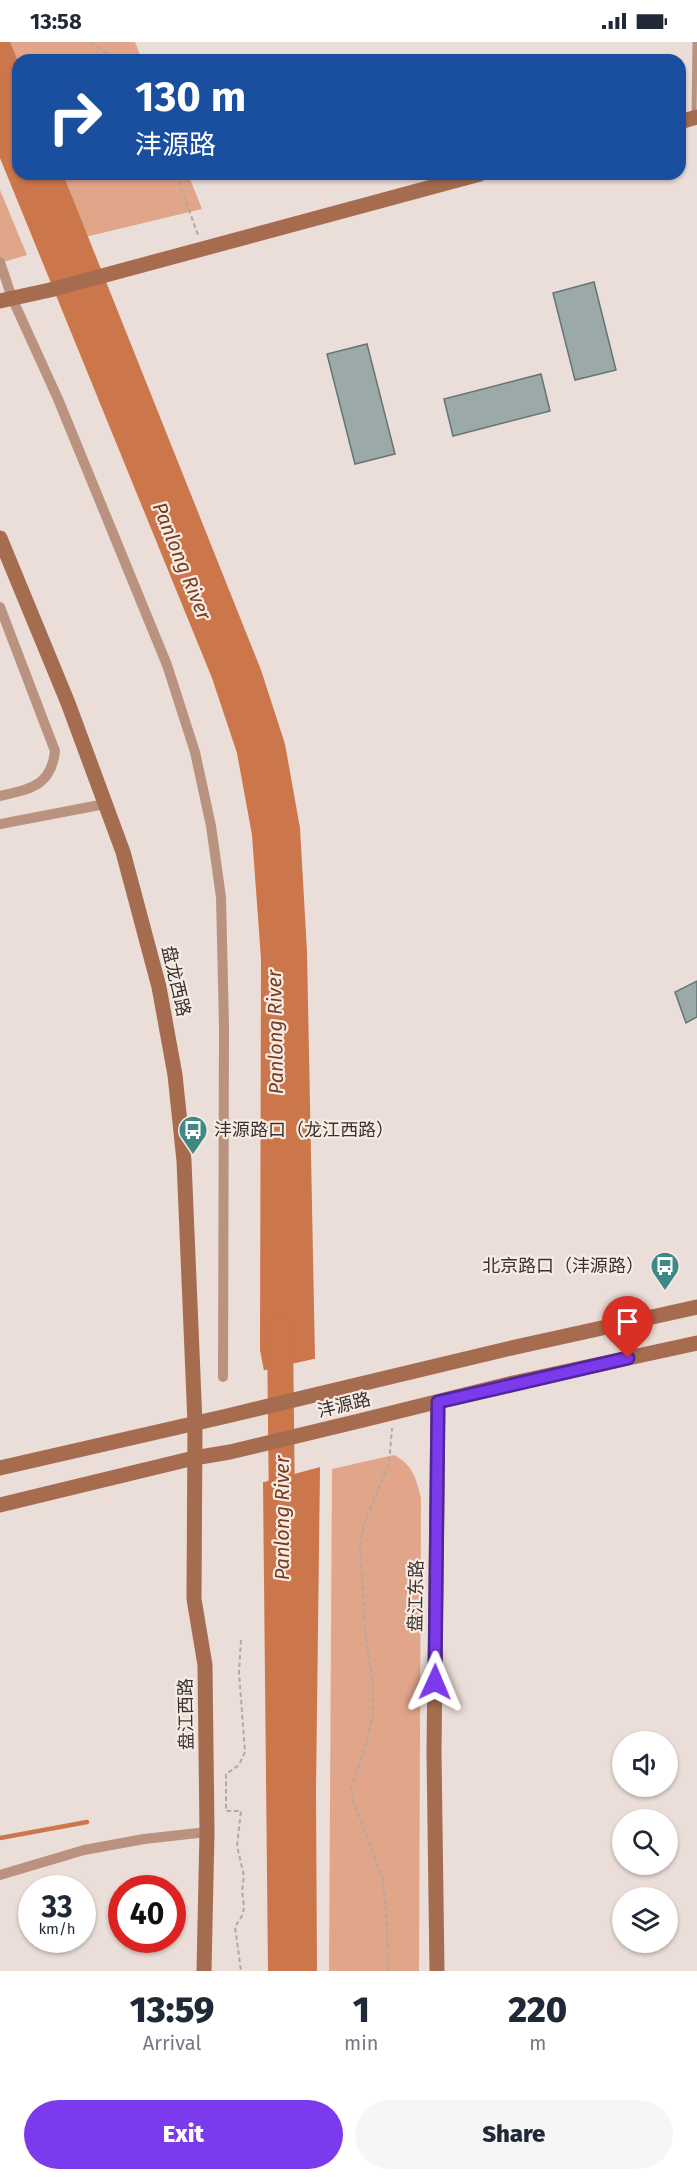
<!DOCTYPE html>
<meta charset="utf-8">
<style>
:root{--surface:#fff;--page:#f6f6f7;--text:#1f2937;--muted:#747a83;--accent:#7c3aed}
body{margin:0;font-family:"Fira Sans","Noto Sans SC",sans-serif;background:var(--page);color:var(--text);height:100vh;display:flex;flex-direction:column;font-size:22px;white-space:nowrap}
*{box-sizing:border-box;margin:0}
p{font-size:20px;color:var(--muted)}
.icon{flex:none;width:33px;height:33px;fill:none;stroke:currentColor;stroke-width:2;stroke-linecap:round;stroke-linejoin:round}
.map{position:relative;height:1929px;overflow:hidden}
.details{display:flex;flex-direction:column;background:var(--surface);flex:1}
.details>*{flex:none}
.banner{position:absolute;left:12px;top:12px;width:674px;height:126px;border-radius:18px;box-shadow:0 2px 4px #0004;background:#1a4fa0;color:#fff;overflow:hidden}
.controls{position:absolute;left:612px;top:1689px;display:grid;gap:12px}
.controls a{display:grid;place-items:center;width:66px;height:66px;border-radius:50%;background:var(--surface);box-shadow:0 2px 4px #0004;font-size:30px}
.speed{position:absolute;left:18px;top:1833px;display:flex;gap:12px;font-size:30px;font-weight:700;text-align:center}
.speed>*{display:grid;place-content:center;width:78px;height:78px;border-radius:50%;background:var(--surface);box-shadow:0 2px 4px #0004;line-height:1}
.speed small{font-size:15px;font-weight:400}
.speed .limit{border:9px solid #d22;background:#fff;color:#111}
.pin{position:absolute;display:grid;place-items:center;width:51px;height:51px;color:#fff;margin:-62px -26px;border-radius:50% 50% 50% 0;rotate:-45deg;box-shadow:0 0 6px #0007}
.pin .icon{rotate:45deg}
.me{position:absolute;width:66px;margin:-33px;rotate:1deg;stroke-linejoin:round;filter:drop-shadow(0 0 4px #0008)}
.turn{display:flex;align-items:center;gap:21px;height:126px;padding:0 24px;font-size:27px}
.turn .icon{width:78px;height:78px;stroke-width:2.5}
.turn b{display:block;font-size:42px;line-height:51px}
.eta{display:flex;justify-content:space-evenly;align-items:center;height:102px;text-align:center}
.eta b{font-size:36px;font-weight:800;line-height:42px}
.action{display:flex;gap:12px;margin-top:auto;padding:12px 24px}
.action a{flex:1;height:69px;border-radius:36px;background:var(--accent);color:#fff;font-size:24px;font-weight:800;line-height:69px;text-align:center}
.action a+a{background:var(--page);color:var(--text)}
.status{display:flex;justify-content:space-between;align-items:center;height:42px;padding:0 30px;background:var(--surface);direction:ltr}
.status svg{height:16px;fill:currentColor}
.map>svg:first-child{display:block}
.green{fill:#e1a68a}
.water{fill:#cc764b}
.pier{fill:#ebddd7}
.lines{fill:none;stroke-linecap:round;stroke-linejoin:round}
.stream{stroke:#cc764b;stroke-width:4.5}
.river{stroke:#cc764b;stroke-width:26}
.building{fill:#9baaa9;stroke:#667474;stroke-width:1.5}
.path{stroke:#b3a8a3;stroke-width:2;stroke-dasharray:4.5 3;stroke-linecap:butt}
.lane{stroke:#ba9280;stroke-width:5}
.street{stroke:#ba9280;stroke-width:10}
.secondary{stroke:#a56c50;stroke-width:15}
.route-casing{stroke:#51269a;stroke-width:15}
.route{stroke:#7c3aed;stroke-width:10}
.labels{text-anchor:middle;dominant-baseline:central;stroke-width:4.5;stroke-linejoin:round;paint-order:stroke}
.street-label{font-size:18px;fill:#37322f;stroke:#f8ebe4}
.poi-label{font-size:18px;fill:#37322f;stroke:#f8ebe4;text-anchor:start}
.water-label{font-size:20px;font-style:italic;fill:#763c1e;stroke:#f8ebe4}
</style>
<div class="status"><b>13:58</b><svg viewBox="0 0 49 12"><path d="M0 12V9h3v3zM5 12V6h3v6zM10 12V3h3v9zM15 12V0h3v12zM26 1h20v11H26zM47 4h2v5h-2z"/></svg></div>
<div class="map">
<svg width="697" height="1929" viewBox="0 0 697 1929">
<rect width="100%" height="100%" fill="#ebddd7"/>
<g class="green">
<path d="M0,0H135L142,18H18V43Z"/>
<path d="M55,132H188L202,167L81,196Z"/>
<path d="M0,148L27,213L0,221Z"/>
<path d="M394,1413C413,1423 416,1436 421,1456L419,1929H329L332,1427Z"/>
</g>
<g class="water">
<path d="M0,0H10L18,19V132H63L261,628L285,702L300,786L307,910L315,1317L264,1329L260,1308L261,917L252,793L237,711L212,636L0,116Z"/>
<path d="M320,1425L316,1748L317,1929H268L263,1440Z"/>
</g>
<g class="pier">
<path d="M318,1316L315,1320L265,1332L261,1329Z"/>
<path d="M319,1422L323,1424L260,1441L262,1437Z"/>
</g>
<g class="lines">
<path class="stream" d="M0,1796L87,1780"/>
<path class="river" d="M280,1290L282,1470"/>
</g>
<g class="building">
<path d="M594,240L616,328L575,338L553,251Z"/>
<path d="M367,302L395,412L355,422L327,312Z"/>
<path d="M541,332L550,369L453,394L444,357Z"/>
<path d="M697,939V975L686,981L675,950Z"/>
</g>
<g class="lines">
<g class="path">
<path d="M91,0L115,18"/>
<path d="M176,132L198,193"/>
<path d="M241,1598L239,1630L245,1710L239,1723L226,1732V1769H241L237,1804L244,1834L242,1849L244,1864L243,1872L235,1885L241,1929"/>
<path d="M388,1929L387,1883L383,1837L354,1761L351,1746L366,1702L373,1672V1642L365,1589L360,1501L365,1479L389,1422L392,1386"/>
</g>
<path class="lane" d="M694,74L695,0"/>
<g class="street">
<path d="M0,220L12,256L58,357L167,623L195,710L211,784L221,855L224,984L223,1335"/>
<path d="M0,565L55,709C51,745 29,747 0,754"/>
<path d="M0,782L105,762"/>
<path d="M0,1833L84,1808L144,1797L207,1790"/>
</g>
<g class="secondary">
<path d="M680,80L697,75"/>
<path d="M0,259L50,248L480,132"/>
<path d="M0,496L68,661L123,810L159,945L175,1033L184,1119L195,1381L194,1557L205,1623L207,1790L204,1929"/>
<path d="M0,1426L227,1374L507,1307L697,1265"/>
<path d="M0,1463L194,1416L230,1410L359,1379L513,1341L697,1301"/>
<path d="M437,1929L434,1710L438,1360"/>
</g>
</g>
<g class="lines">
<g class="route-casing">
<path id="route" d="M435,1640L438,1360L628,1316"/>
</g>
<use href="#route" class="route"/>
</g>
<defs>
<g id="bus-pin" transform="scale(1.5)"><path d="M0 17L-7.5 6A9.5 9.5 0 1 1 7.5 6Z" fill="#418987" stroke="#f8ebe4"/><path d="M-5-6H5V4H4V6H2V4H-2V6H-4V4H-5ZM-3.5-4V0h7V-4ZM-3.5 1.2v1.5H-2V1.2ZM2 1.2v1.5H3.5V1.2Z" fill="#fff"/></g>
</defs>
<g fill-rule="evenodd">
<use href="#bus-pin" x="193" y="1088"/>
<use href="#bus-pin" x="665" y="1224"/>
</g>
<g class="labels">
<g class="street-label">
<text transform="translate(176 939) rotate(77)">盘龙西路</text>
<text transform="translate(344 1363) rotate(-14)">沣源路</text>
<text transform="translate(416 1554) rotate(-89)">盘江东路</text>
<text transform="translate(186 1672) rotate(-91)">盘江西路</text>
</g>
<g class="poi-label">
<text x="214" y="1088">沣源路口（龙江西路）</text>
<text x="644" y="1224" text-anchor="end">北京路口（沣源路）</text>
</g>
<g class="water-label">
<text transform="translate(182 519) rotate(68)">Panlong River</text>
<text transform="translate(275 990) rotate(-91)">Panlong River</text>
<text transform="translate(282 1476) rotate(-90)">Panlong River</text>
</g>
</g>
</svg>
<div class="controls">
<a><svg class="icon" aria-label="sound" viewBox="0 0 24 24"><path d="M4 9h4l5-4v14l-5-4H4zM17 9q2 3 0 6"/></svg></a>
<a><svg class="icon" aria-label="search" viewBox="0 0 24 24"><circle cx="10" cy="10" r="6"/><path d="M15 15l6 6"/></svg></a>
<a><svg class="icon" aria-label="layers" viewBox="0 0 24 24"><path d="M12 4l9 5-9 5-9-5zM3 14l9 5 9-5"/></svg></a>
</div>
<div class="speed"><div>33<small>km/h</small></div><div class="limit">40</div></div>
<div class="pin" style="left:628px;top:1316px;background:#d93025"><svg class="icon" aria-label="arrive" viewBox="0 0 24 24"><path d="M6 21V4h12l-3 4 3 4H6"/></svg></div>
<svg class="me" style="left:435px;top:1640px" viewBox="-20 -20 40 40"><path d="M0-17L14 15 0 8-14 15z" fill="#7c3aed" stroke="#fff" stroke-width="4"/></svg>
<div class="banner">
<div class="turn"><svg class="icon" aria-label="right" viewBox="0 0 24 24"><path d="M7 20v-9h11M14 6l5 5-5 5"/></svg><div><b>130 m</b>沣源路</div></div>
</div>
</div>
<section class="details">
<div class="eta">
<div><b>13:59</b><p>Arrival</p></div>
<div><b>1</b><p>min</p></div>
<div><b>220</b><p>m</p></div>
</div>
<div class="action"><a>Exit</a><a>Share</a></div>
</section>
